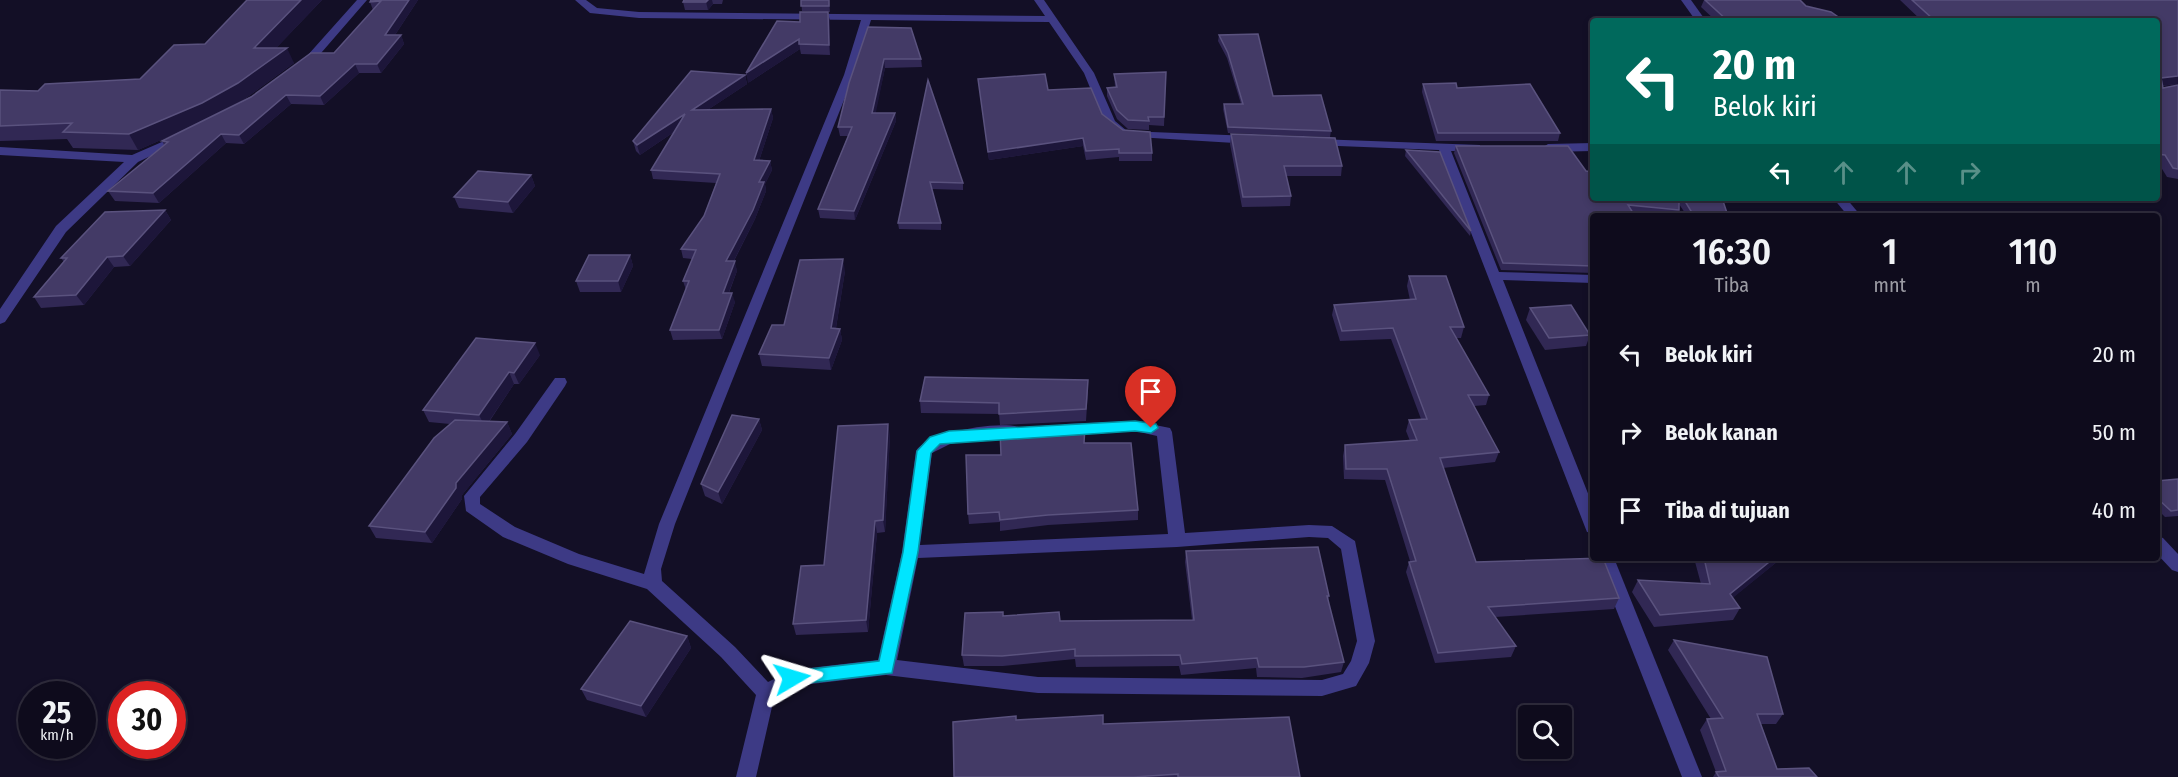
<!DOCTYPE html>
<html lang="id">
<style>
:root{--surface:#0e0b1c;--page:#171425;--text:#f1f3f6;--muted:#9b9ba3;--line:#2e2b3b}
body{margin:0;font-family:"Fira Sans Condensed",sans-serif;background:var(--page);color:var(--text);height:100vh;display:flex;flex-direction:column;font-size:22px;white-space:nowrap}
*{box-sizing:border-box;margin:0}
p{font-size:20px;color:var(--muted)}
.icon{flex:none;width:33px;height:33px;fill:none;stroke:currentColor;stroke-width:2;stroke-linecap:round;stroke-linejoin:round}
.map{position:relative;flex:1;overflow:hidden}
.panel{position:absolute;left:1590px;top:213px;width:570px;height:348px;display:flex;flex-direction:column;background:var(--surface);border-radius:6px;box-shadow:0 3px 9px #0003,0 0 0 2px var(--line)}
.panel>*{flex:none}
.guide{position:absolute;left:1590px;top:18px;width:570px;height:183px;border-radius:6px;box-shadow:0 3px 9px #0003,0 0 0 2px var(--line);background:#00695c;color:#fff;overflow:hidden}
.fabs{position:absolute;left:1518px;top:705px;display:grid;gap:12px}
.fabs a{display:grid;place-items:center;width:54px;height:54px;border-radius:6px;background:var(--surface);box-shadow:0 3px 9px #0003,0 0 0 2px var(--line);font-size:30px}
.speed{position:absolute;left:18px;top:681px;display:flex;gap:12px;font-size:30px;font-weight:700;text-align:center}
.speed>*{display:grid;place-content:center;width:78px;height:78px;border-radius:50%;background:var(--surface);box-shadow:0 3px 9px #0003,0 0 0 2px var(--line);line-height:1}
.speed small{font-size:15px;font-weight:400}
.speed .limit{border:9px solid #d22;background:#fff;color:#111}
.pin{position:absolute;display:grid;place-items:center;width:51px;height:51px;color:#fff;margin:-62px -26px;border-radius:50% 50% 50% 0;rotate:-45deg;box-shadow:0 0 6px #0007}
.pin .icon{rotate:45deg}
.me{position:absolute;width:66px;margin:-33px;rotate:83deg;stroke-linejoin:round;filter:drop-shadow(0 0 4px #0008)}
.turn{display:flex;align-items:center;gap:21px;height:126px;padding:0 24px;font-size:27px}
.turn .icon{width:78px;height:78px;stroke-width:2.5}
.turn b{display:block;font-size:42px;line-height:51px}
.lanes{display:flex;align-items:center;height:57px;padding:0 24px;background:#0003;justify-content:center;gap:30px;direction:ltr}
.lanes .off{opacity:.35}
.eta{display:flex;justify-content:space-evenly;align-items:center;height:102px;text-align:center}
.eta b{font-size:36px;font-weight:600;line-height:42px}
ul{padding:0;list-style:none}
li{display:flex;align-items:center;gap:18px;height:78px;padding:0 24px}
li div{flex:1}
li b{display:block;font-size:22px}
li em{font-style:normal}
.map>svg:first-child{display:block}
.lines{fill:none;stroke-linecap:round;stroke-linejoin:round}
.street{fill:#3d3a85;fill-rule:evenodd}
.wall{fill:#312854}
.shaded-wall{fill:#1d163a}
.building{fill:#433a66;stroke:#5a527e;stroke-width:1.5}
.route{fill:#00e5ff;stroke:#0095a6;stroke-width:1.5}
</style>
<div class="map">
<svg width="2178" height="777" viewBox="0 0 2178 777">
<rect width="100%" height="100%" fill="#130f26"/>
<g class="lines">
<g class="street">
<path d="M357,0H367L315,60L305,67H297V63L307,56Z"/>
<path d="M575,0H586L597,8L639,12L1045,16L1034,0H1044L1094,73L1115,121L1127,131L1251,136L1257,140L1251,144L1120,136L1104,122L1084,73L1049,22L871,20L854,75L675,524L661,569L662,581L735,647L768,682L792,670L878,660L902,552L916,451C928,431 1017,416 1028,432L1020,438L956,441L932,453L920,545L1168,534L1157,436L1135,431L1065,434L1057,429L1065,424L1135,421L1170,428L1172,432L1185,533L1309,525L1332,526L1355,541L1375,641L1369,663L1356,686L1322,696L1038,693L886,675L795,686L774,698L756,777H736L756,695L721,657L647,589L568,564L503,537L466,511L464,496L515,434L555,378H565L567,382L565,386L527,442L480,497V504L515,527L579,554L644,574L659,524L844,75L861,20L639,18L590,13ZM1309,537L1328,538L1341,549L1357,641L1351,661L1343,674L1322,680L1038,677L897,660L918,558L1177,547Z"/>
<path d="M1681,0H1691L1706,21H1696Z"/>
<path d="M178,135L182,137V141L138,162L66,232L5,322L0,324V309L56,226L124,162L0,155V147L132,155Z"/>
<path d="M1317,139L1480,145V151H1451L1499,272L1593,275V283L1503,280L1593,506V533L1587,532L1585,527L1439,150L1313,145L1311,143Z"/>
<path d="M1593,143V151L1548,152L1542,148L1548,144Z"/>
<path d="M1833,198H1846L1861,216H1848Z"/>
<path d="M2157,536L2163,538L2178,554V572L2172,570L2157,554Z"/>
<path d="M1596,558H1614L1702,777H1682Z"/>
</g>
</g>
<g class="wall">
<path d="M247,0H322L276,48L294,63L246,98L225,110L334,53L373,10L370,2L371,0H418L395,35H401L404,44L381,73H359L324,105L291,104L244,144L226,143L159,203L115,201L108,191L164,145L162,141L195,125L138,150L73,148L67,139L0,141V90L38,91L140,79L205,44Z"/>
<path d="M684,0H723L722,4H713L708,10H685L683,2Z"/>
<path d="M801,0H829L830,12L802,11Z"/>
<path d="M1704,0H1800L1806,6L1844,21H1716L1701,7Z"/>
<path d="M1900,0H2178V84L2162,86L2163,88L2178,85V179L2167,177L2159,164H2157V21H1922Z"/>
<path d="M828,12L830,22V55L801,54L800,49L748,83L800,22Z"/>
<path d="M868,27L921,59L922,67L885,68L875,113H895L896,121L855,220L820,218L818,209L848,136H840L838,127Z"/>
<path d="M1219,35L1273,96L1331,131L1330,137L1228,133L1223,109L1224,104H1241L1227,58L1218,41Z"/>
<path d="M1166,72L1164,126L1149,125V130L1128,129L1117,119L1107,96V88L1115,87L1114,74Z"/>
<path d="M745,75L747,84L709,109H771L773,118L759,161H770L772,170L765,184L766,191L755,219L734,261L737,271L729,293L735,302L722,339L673,340L670,330L686,290L683,281L692,259L683,258L681,249L704,216L716,183L653,179L651,170L674,132L640,155L636,151L633,141Z"/>
<path d="M978,79L1048,90L1102,114L1152,153V161H1119V157L1086,160L1083,146L989,160Z"/>
<path d="M928,80L963,183V190L932,189L941,223V230L899,229L898,223Z"/>
<path d="M1423,84L1457,88L1560,133L1558,141H1436L1422,92Z"/>
<path d="M1231,134L1342,166L1341,176H1286L1291,196L1290,206L1242,207L1230,144Z"/>
<path d="M1456,146L1593,198H1722L1728,216H1687L1679,204V210L1677,216H1663L1633,213L1593,216V273L1501,270L1454,153Z"/>
<path d="M1406,150L1471,231L1470,236L1405,156Z"/>
<path d="M531,175L535,186L513,213L459,208L454,197Z"/>
<path d="M165,210L171,220L130,266L114,267L84,305L41,308L34,297L64,262L61,258Z"/>
<path d="M630,255L633,266L621,292H580L576,281Z"/>
<path d="M845,271L836,328L840,329L842,340L831,370L762,366L759,354L784,325Z"/>
<path d="M1409,276L1464,327L1461,338H1456L1489,395L1486,405L1474,406L1499,452L1495,462L1443,468L1476,562L1619,598L1614,609L1495,617L1516,646L1511,657L1435,663L1406,572L1409,562L1410,561L1385,480L1344,479L1343,456L1345,445L1410,441L1406,431L1409,420L1421,419L1391,339L1340,341L1332,315L1334,305L1410,300L1407,286Z"/>
<path d="M1530,308L1590,335L1586,346L1545,350L1526,320Z"/>
<path d="M540,355L519,384H514L489,422H507L512,434L462,495V499L432,543L376,538L369,526L450,424L429,422L423,410Z"/>
<path d="M1088,391L1086,421L1000,425L999,414L921,413L920,401Z"/>
<path d="M759,419L762,430L722,504L705,496L701,484Z"/>
<path d="M890,435L885,532L877,533L868,632L796,635L793,624L824,565Z"/>
<path d="M1085,443L1138,510V520L1048,525L1000,531V522L969,524L968,514L1001,455Z"/>
<path d="M2178,479V516L2165,517L2157,509V481Z"/>
<path d="M1186,551L1329,596L1328,601L1344,662L1341,672L1302,678L1257,677L1256,668L1181,675L1179,666L1076,667L1075,659L1003,666H964L962,655L1003,616L1060,621L1192,620L1185,562Z"/>
<path d="M1694,558H1780L1778,561L1732,598L1740,608L1733,620L1654,627L1632,592L1638,580L1701,584Z"/>
<path d="M687,636L691,648L646,717L587,700L581,689Z"/>
<path d="M1674,640L1783,714L1776,724H1761L1777,769L1817,777H1713L1716,772L1700,730L1707,719H1711L1668,650Z"/>
<path d="M1016,720L1103,724L1300,777H954Z"/>
</g>
<g class="shaded-wall">
<path d="M301,0H322L262,63L254,48Z"/>
<path d="M409,0H418L389,44L385,35Z"/>
<path d="M708,0H712L713,4L708,10L706,2Z"/>
<path d="M828,12L830,22V55L829,45Z"/>
<path d="M401,35L404,44L381,73L377,64Z"/>
<path d="M799,39L800,49L748,83L746,73Z"/>
<path d="M287,48L294,63L246,98L211,118L138,150L129,134Z"/>
<path d="M884,59L885,68L874,122L872,113Z"/>
<path d="M355,64L359,73L324,105L320,96Z"/>
<path d="M745,75L747,84L694,119L692,110Z"/>
<path d="M2178,76V84L2157,86L2161,78Z"/>
<path d="M286,95L291,104L244,144L239,135Z"/>
<path d="M771,109L773,118L756,170L754,160Z"/>
<path d="M895,113L896,121L855,220L854,211Z"/>
<path d="M685,114L687,123L640,155L637,145Z"/>
<path d="M221,134L226,143L159,203L153,193Z"/>
<path d="M1083,138V146L989,160L988,152Z"/>
<path d="M770,161L772,170L765,184L766,191L755,219L729,270L726,261L759,182Z"/>
<path d="M531,175L535,186L513,213L508,202Z"/>
<path d="M165,210L171,220L130,266L123,256Z"/>
<path d="M630,255L633,266L621,292L618,281Z"/>
<path d="M107,257L114,267L84,305L76,295Z"/>
<path d="M843,259L845,271L834,340L831,328Z"/>
<path d="M735,261L737,271L725,302L723,293Z"/>
<path d="M732,293L735,302L722,339L719,330Z"/>
<path d="M840,329L842,340L831,370L829,358Z"/>
<path d="M535,343L540,355L519,384L514,373Z"/>
<path d="M509,372L514,384L485,427L479,415Z"/>
<path d="M759,419L762,430L722,504L718,492Z"/>
<path d="M507,422L512,434L462,495V499L432,543L425,532L456,483Z"/>
<path d="M888,424L890,435L885,532L883,520Z"/>
<path d="M875,521L877,533L868,632L866,620Z"/>
<path d="M1774,558H1780L1778,561L1723,606L1730,594Z"/>
<path d="M687,636L691,648L646,717L641,706Z"/>
</g>
<g class="building">
<path d="M247,0H301L254,48H287L238,83L202,103L129,134L63,132L72,123L0,126V90L38,91L45,84L140,79L174,45L205,44Z"/>
<path d="M371,0H409L385,35H401L377,64H355L320,96L286,95L239,135L221,134L153,193L108,191L168,142L162,141L251,97L311,53H334L381,1L370,2Z"/>
<path d="M684,0H708L706,2H683Z"/>
<rect x="801" y="0" width="28" height="6"/>
<path d="M1705,0H1800L1806,6L1831,12L1844,21H1728Z"/>
<path d="M1912,0H2178V76L2161,78L2163,88L2178,85V169L2173,168L2165,155L2157,154V21H1924L1934,20Z"/>
<path d="M800,12H828L829,45L799,44V39L746,73L777,21L800,22Z"/>
<path d="M868,27L911,28L921,59H884L872,113H895L854,211L818,209L852,127H838L849,83Z"/>
<path d="M1258,34L1273,96L1321,95L1331,131L1228,127L1224,104H1243L1228,53L1219,35Z"/>
<path d="M691,71L745,75L692,110L771,109L754,160L770,161L759,182H764L753,210L726,261H735L723,293H732L719,330H670L689,281H683L696,250L681,249L704,216L720,174L651,170L685,114L637,145L633,141Z"/>
<path d="M1166,72L1164,117H1148L1149,121L1128,120L1117,110L1107,88L1117,87L1114,74Z"/>
<path d="M1045,74L1048,90L1091,88L1102,114L1123,130L1150,132L1152,153H1119V149L1086,151L1083,138L988,152L978,79Z"/>
<path d="M928,80L963,183L930,182L941,223H898Z"/>
<path d="M1456,83L1457,88L1530,84L1560,133H1438L1423,84Z"/>
<path d="M1231,134L1335,138L1342,166H1284L1291,196L1243,197Z"/>
<path d="M1456,146H1568L1586,171L1593,172V198H1679V210L1628,205L1635,216H1593V266L1503,263Z"/>
<path d="M1406,150L1440,152L1471,231Z"/>
<path d="M478,171L531,175L508,202L454,197Z"/>
<path d="M1683,198H1722L1728,216H1694Z"/>
<path d="M165,210L123,256L107,257L76,295L34,297L67,258H61L105,212Z"/>
<path d="M589,255H630L618,281H576Z"/>
<path d="M843,259L831,328L840,329L829,358L759,354L772,325H784L800,260Z"/>
<path d="M1409,276H1446L1464,327H1450L1489,395H1468L1499,452L1440,458L1476,562L1603,558L1619,598L1488,607L1516,646L1438,653L1409,562L1416,561L1387,469H1346L1345,445L1417,440L1409,420L1427,419L1393,328L1342,331L1334,305L1416,299Z"/>
<path d="M1571,305L1590,335L1549,338L1530,308Z"/>
<path d="M476,338L535,343L514,373L509,372L479,415L423,410Z"/>
<path d="M925,377L1088,380L1086,409L999,414V403L920,401Z"/>
<path d="M732,415L759,419L718,492L701,484Z"/>
<path d="M455,420L507,422L456,483V488L425,532L369,526L434,438Z"/>
<path d="M888,424L883,520L875,521L866,620L793,624L801,566L824,565L838,426Z"/>
<path d="M1085,426L1084,443H1131L1138,510L1048,515L1000,520L999,512L968,514L966,455H1001L1000,431Z"/>
<path d="M2178,479V510L2171,511L2157,498V481Z"/>
<path d="M1318,547L1329,596H1327L1344,662L1304,667H1259L1257,658L1182,664L1180,655L1075,656V649L1002,656L962,655L965,613L1003,612V616L1059,612L1060,621L1194,620L1186,551Z"/>
<path d="M1704,558H1774L1730,594L1740,608L1660,615L1638,580L1710,584Z"/>
<path d="M630,621L687,636L641,706L581,689Z"/>
<path d="M1674,640L1767,657L1783,714H1757L1777,769L1809,768L1817,777H1719L1716,772L1726,771L1707,719L1723,718Z"/>
<path d="M1103,715V724L1289,717L1300,777H1178V774L1134,777H954L953,722L1016,716V720Z"/>
</g>
<path class="route" d="M1135,421L1156,424L1158,428L1151,433L1135,431L940,444L931,453L918,552L892,673L792,685L786,683L784,678L786,673L792,671L879,661L903,552L917,451L930,437L949,431Z"/>
</svg>
<div class="fabs">
<a><svg class="icon" aria-label="search" viewBox="0 0 24 24"><circle cx="10" cy="10" r="6"/><path d="M15 15l6 6"/></svg></a>
</div>
<div class="speed"><div>25<small>km/h</small></div><div class="limit">30</div></div>
<div class="pin" style="left:1151px;top:428px;background:#d93025"><svg class="icon" aria-label="arrive" viewBox="0 0 24 24"><path d="M6 21V4h12l-3 4 3 4H6"/></svg></div>
<svg class="me" style="left:792px;top:678px" viewBox="-20 -20 40 40"><path d="M0-17L14 15 0 8-14 15z" fill="#00e5ff" stroke="#fff" stroke-width="4"/></svg>
<div class="guide">
<div class="turn"><svg class="icon" aria-label="left" viewBox="0 0 24 24"><path d="M17 20v-9H6M10 6l-5 5 5 5"/></svg><div><b>20 m</b>Belok kiri</div></div>
<div class="lanes"><svg class="icon" aria-label="left" viewBox="0 0 24 24"><path d="M17 20v-9H6M10 6l-5 5 5 5"/></svg><svg class="icon off" aria-label="ahead" viewBox="0 0 24 24"><path d="M12 20V5M6 11l6-6 6 6"/></svg><svg class="icon off" aria-label="ahead" viewBox="0 0 24 24"><path d="M12 20V5M6 11l6-6 6 6"/></svg><svg class="icon off" aria-label="right" viewBox="0 0 24 24"><path d="M7 20v-9h11M14 6l5 5-5 5"/></svg></div>
</div>
<section class="panel">
<div class="eta">
<div><b>16:30</b><p>Tiba</p></div>
<div><b>1</b><p>mnt</p></div>
<div><b>110</b><p>m</p></div>
</div>
<ul>
<li><svg class="icon" aria-label="left" viewBox="0 0 24 24"><path d="M17 20v-9H6M10 6l-5 5 5 5"/></svg><div><b>Belok kiri</b></div><em>20 m</em></li>
<li><svg class="icon" aria-label="right" viewBox="0 0 24 24"><path d="M7 20v-9h11M14 6l5 5-5 5"/></svg><div><b>Belok kanan</b></div><em>50 m</em></li>
<li><svg class="icon" aria-label="arrive" viewBox="0 0 24 24"><path d="M6 21V4h12l-3 4 3 4H6"/></svg><div><b>Tiba di tujuan</b></div><em>40 m</em></li>
</ul>
</section>
</div>
